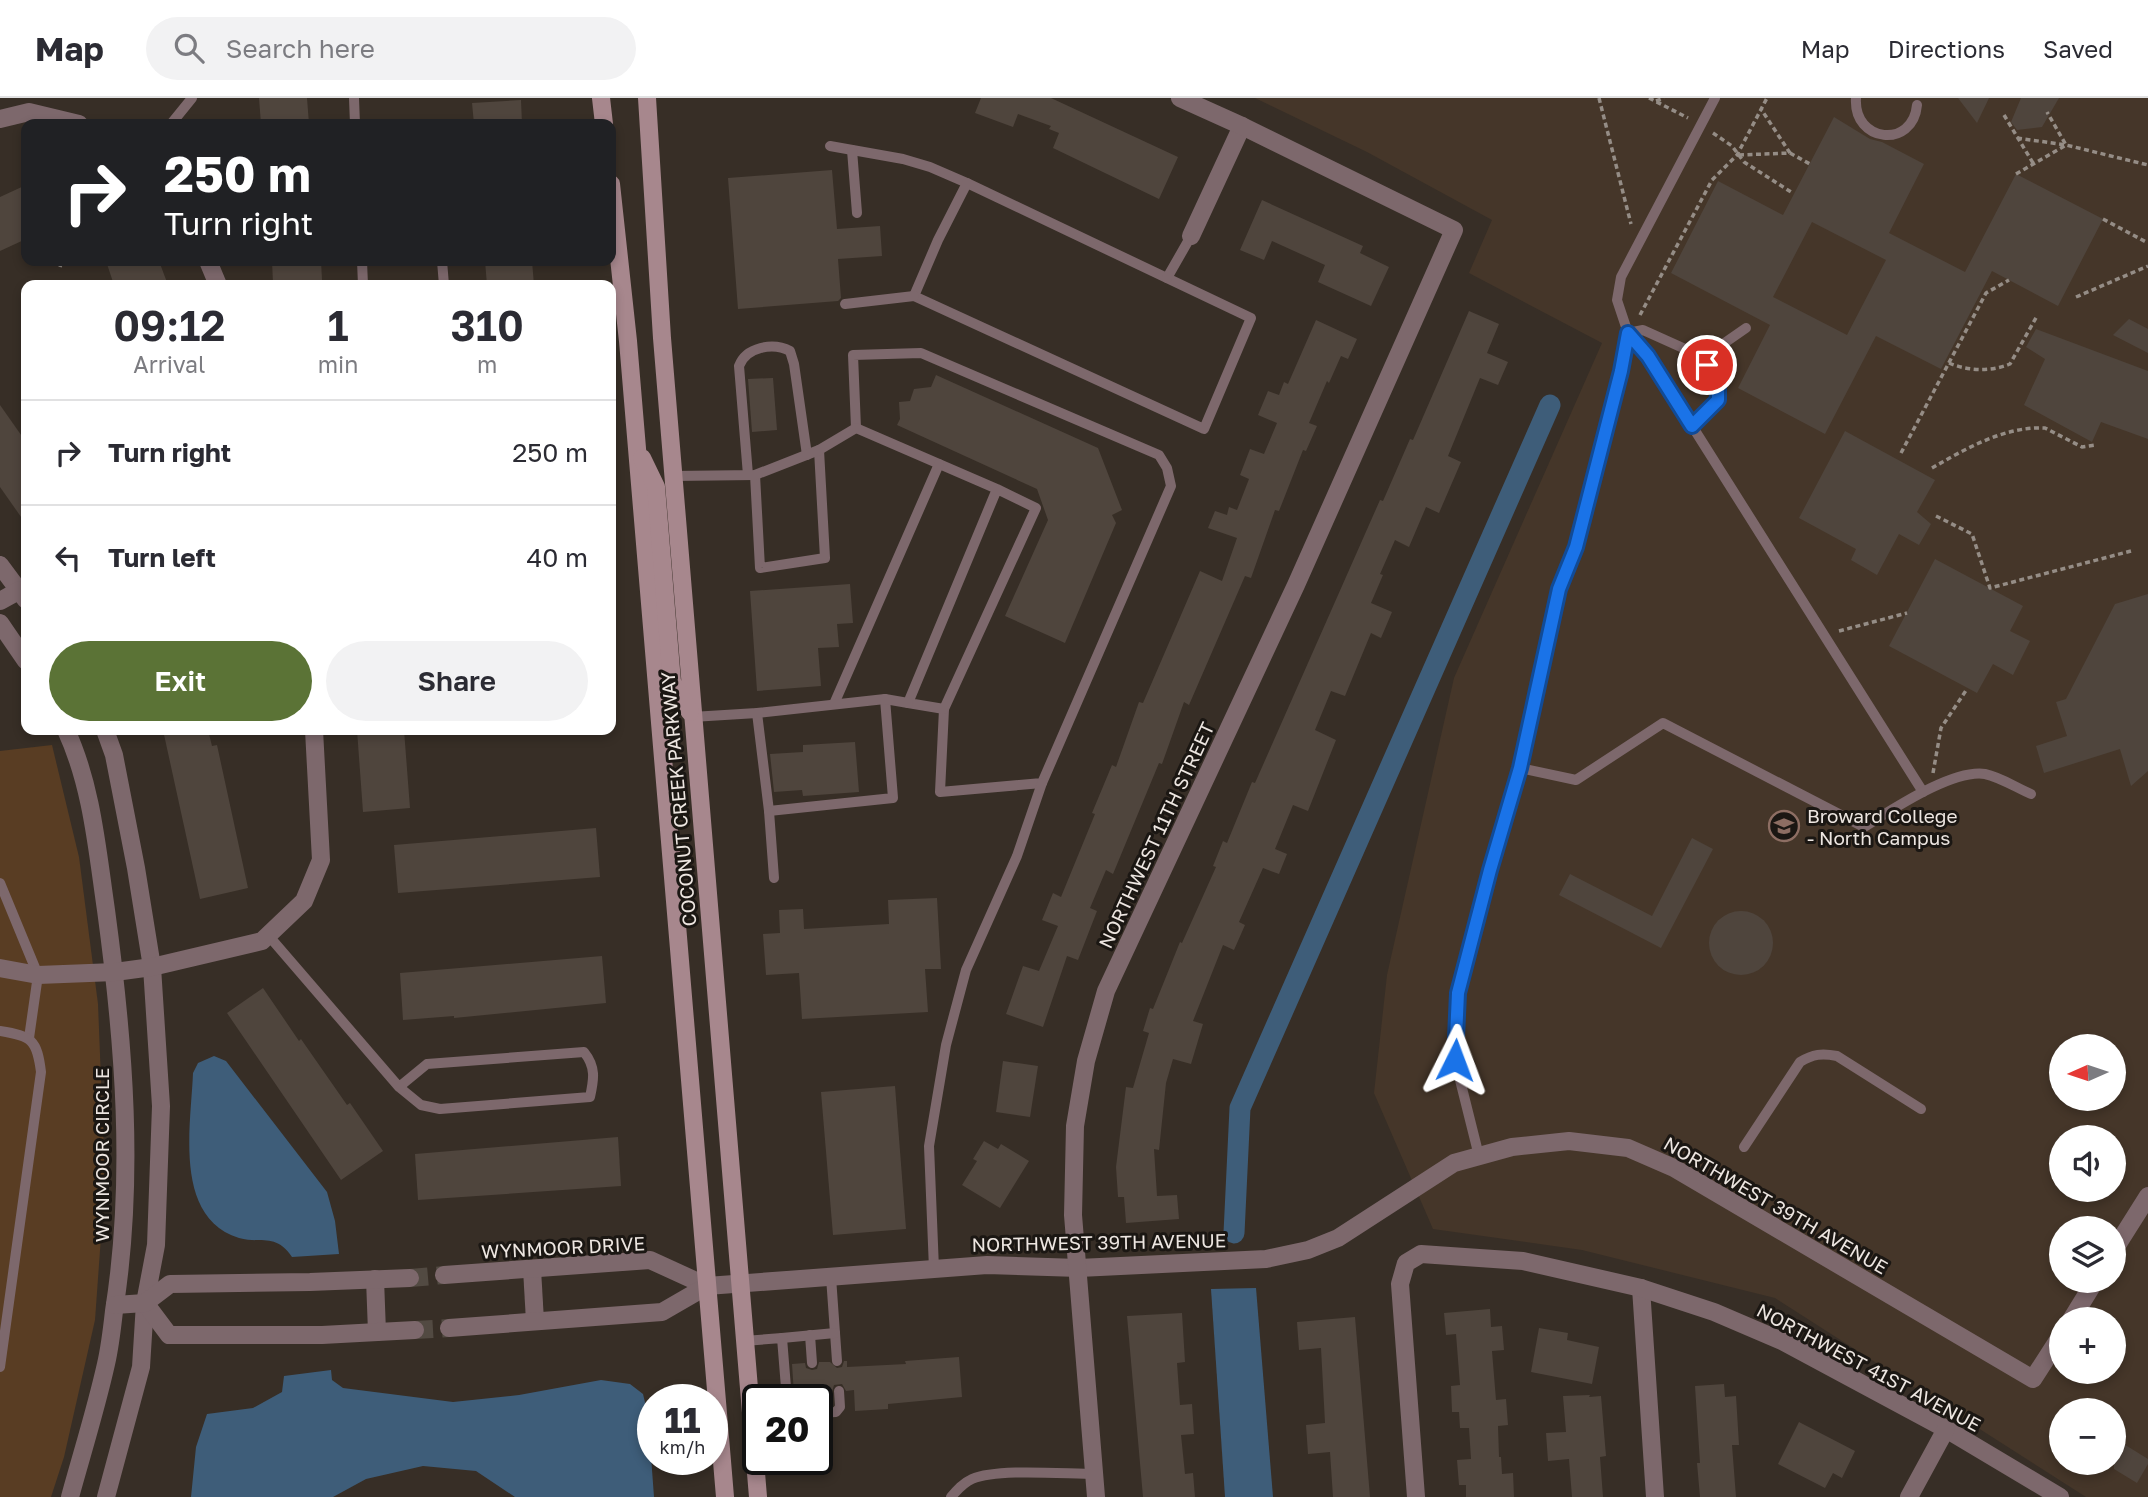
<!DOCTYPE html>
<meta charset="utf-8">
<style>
:root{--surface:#fff;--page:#f2f2f3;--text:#2b2b33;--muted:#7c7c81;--line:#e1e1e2;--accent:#5b7336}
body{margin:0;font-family:"Golos Text",sans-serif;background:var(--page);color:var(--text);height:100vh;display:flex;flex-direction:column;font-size:26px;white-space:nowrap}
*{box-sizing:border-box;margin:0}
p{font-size:23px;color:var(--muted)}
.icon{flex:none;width:38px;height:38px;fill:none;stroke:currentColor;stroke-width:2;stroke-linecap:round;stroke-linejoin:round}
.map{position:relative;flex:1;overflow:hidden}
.drawer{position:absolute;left:21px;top:182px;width:595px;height:455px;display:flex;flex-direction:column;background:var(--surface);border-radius:14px;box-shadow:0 4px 10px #0003}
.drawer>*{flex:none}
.top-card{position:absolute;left:21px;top:21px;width:595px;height:147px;border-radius:14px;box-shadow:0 4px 10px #0003;background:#202124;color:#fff;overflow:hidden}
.needle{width:46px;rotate:267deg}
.tools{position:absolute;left:2049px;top:936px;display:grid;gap:14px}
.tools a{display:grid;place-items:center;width:77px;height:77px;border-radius:50%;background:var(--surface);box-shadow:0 4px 10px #0003;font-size:35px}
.speed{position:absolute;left:637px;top:1286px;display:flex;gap:14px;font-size:35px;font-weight:700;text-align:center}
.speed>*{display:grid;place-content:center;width:91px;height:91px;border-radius:50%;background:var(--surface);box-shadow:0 4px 10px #0003;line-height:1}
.speed small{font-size:18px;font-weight:400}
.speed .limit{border:4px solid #111;border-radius:10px;background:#fff;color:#111}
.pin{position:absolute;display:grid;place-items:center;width:60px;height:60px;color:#fff;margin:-30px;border:4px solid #fff;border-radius:50%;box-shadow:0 2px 7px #0007}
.me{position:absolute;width:77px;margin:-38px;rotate:3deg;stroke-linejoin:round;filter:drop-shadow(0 0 5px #0008)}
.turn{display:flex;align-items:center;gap:24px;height:147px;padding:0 28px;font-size:32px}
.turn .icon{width:91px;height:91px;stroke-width:2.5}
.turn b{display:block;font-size:49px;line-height:60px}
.eta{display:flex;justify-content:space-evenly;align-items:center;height:119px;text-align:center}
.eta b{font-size:42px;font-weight:600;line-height:49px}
.button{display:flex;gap:14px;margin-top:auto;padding:14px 28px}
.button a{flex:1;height:80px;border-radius:42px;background:var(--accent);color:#fff;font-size:28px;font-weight:600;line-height:80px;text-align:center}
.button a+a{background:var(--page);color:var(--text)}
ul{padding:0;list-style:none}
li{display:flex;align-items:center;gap:21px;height:105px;padding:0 28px;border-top:2px solid var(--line)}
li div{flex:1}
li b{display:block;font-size:26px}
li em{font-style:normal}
header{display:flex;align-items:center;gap:42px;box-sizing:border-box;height:98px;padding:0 35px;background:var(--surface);border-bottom:2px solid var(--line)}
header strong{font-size:33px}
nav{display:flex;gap:38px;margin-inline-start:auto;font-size:24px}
.search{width:490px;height:63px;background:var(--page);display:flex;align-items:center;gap:18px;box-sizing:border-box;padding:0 24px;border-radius:38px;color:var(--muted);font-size:26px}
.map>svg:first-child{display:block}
.built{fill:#453629;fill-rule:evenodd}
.green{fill:#593d23}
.water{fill:#3e5d79}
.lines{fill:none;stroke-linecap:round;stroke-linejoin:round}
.canal{stroke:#3e5d79;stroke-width:21}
.building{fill:#4f453d;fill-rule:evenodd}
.minor-tunnel{stroke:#524a42;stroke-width:18;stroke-dasharray:18 9;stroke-linecap:butt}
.path{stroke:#958d86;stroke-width:3.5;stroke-dasharray:5 3.5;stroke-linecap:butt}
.service{stroke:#7d686c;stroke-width:10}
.minor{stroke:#7d686c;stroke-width:18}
.secondary{stroke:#a7878d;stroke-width:18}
.route-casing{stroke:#114b97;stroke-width:18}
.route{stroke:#1a73e8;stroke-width:12}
.labels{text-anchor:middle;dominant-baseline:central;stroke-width:6;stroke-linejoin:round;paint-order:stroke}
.street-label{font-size:19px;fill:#ede6e1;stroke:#1b1713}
.poi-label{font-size:19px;fill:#ede6e1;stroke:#1b1713;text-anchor:start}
</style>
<header>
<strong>Map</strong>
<div class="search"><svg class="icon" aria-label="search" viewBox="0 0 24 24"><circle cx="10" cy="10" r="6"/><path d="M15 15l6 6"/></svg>Search here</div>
<nav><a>Map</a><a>Directions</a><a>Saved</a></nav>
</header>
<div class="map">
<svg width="2148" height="1399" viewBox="0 0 2148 1399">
<rect width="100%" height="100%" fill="#372e26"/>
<path class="built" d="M1255,0H2148V1399H2086L1775,1200L1582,1152L1433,1131L1374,995L1387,877L1454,580L1602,245L1469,175L1492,122L1367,54ZM2062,948H2114V1001H2062ZM2062,1040H2114V1092H2062ZM2062,1130H2114V1183H2062ZM2062,1222H2114V1274H2062ZM2062,1312H2114V1365H2062Z"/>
<path class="green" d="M52,647L79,759L98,906L105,1083L95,1222L64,1359L51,1399H0V653Z"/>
<g class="water">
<path d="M214,958L226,963L327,1094L335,1123L339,1156L292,1159C276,1135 261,1146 239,1140C173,1119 191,1028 193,975L198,965Z"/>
<path d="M1256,1190L1273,1399H1225L1211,1191Z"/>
<path d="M331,1272L332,1282L343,1290L453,1304L519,1297L601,1282L630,1286L643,1296L648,1317L654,1399H515L476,1373L423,1368L366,1381L333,1399H191L196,1349L207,1316L253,1310L282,1294L284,1278Z"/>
</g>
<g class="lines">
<path class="canal" d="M1234,1135L1240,1010L1550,307"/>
</g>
<g class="building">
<path d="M259,0H307L309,26H261Z"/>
<path d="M981,0H1051L1178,59L1159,101L1053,50L1059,35L1049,31L1051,28L1018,16L1013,29L975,15Z"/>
<path d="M1958,0H1989L1977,25Z"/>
<path d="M2021,0H2059L2042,29L2017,32L2011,24Z"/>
<path d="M521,2L522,26H474L472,5Z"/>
<path d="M1834,19L1870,41L1882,44L1924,66L1889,135L1965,174L2016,76L2103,121L2058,208L1992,173L1941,271L1876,238L1825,336L1738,290L1770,227L1671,175L1718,83L1783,117ZM1812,124L1886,162L1847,237L1773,199Z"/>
<path d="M832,72L837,131L880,128L882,158L838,161L841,200L838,203L738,211L728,80Z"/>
<path d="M26,87V141L0,153V99Z"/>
<path d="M1262,102L1363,148L1360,155L1389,169L1371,208L1318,184L1325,167L1272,143L1264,162L1240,152Z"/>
<path d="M106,163H159L168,187H114Z"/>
<path d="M272,163H321L322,182L273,185Z"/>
<path d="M485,163H532L534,187H487Z"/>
<path d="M1469,213L1499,226L1487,255L1508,264L1498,287L1480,280L1448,358L1461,364L1439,415L1426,409L1409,449L1395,442L1380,476L1383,477L1371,505L1392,514L1381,540L1371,535L1345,598L1331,593L1315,632L1336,642L1308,713L1293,707L1275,751L1287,756L1279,776L1263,770L1239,824L1245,827L1234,852L1223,847L1193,923L1203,926L1191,966L1173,961L1166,985L1159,1052L1154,1051L1157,1098L1177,1097L1179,1121L1126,1125L1124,1099H1118L1116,1069L1126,989L1133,990L1149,935L1143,933L1150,910L1153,911L1180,844L1182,845L1216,769L1213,768L1223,743L1227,745L1252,684L1255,685L1380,402L1383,403L1410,341L1413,342Z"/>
<path d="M2129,221L2148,231V255L2113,237Z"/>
<path d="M1316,222L1357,241L1348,261L1341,258L1329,285L1327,283L1309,325L1317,328L1306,353L1303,352L1279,413L1275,412L1251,480L1245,478L1189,607L1184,604L1162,666L1159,665L1113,776L1106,772L1090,810L1097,813L1078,862L1067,858L1043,929L1006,916L1023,868L1039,873L1058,828L1042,822L1053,795L1061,799L1095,716L1092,715L1112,667L1116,669L1139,604L1143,605L1200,473L1222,483L1237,440L1208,430L1215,413L1227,417L1229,409L1237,412L1249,381L1240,377L1250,351L1264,356L1277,325L1258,317L1268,293L1279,297L1284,284L1288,286Z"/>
<path d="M2036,231L2148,273V341L2101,324L2092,344L2024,307L2045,261L2026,249Z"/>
<path d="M936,277L1098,350L1122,412L1112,417L1116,425L1065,545L1005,518L1048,422L1037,391L897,327L900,321L899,304L910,303L914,291L931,289Z"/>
<path d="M773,280L777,332L752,334L748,281Z"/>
<path d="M0,307L26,344V426L0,389Z"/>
<path d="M1845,333L1935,382L1917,414L1931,426L1919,447L1899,436L1877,477L1851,462L1856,451L1799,420Z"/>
<path d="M1935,461L2023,508L2010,533L2030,543L2013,577L1993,566L1977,595L1889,548Z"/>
<path d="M850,486L853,525L837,526L839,549L818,550L821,588L757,593L750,493Z"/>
<path d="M2148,496V673L2131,688L2120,651L2044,675L2036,648L2067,638L2056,604L2066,601L2115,506Z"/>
<path d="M163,632H208L212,648L217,647L248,790L200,801Z"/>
<path d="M357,632H404L410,710L363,714Z"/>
<path d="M855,644L859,694L803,698L802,692L774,694L770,656L803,654V647Z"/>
<path d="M596,730L600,779L398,795L394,747Z"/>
<path d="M1692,740L1713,751L1661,850L1559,797L1570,776L1652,818Z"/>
<path d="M937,800L941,871H925L928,914L802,921L799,875L766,877L763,836L780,835L779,812L803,811L804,831L889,826L888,802Z"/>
<circle cx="1741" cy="845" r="32"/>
<path d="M602,858L606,905L454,920V918L403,922L400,875Z"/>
<path d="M263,890L299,943L301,941L347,1007L350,1005L383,1053L341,1082L227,915Z"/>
<path d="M1003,963L1038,968L1030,1019L996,1014Z"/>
<path d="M895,988L906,1131L833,1137L821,994Z"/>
<path d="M618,1039L621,1088L418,1102L415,1056Z"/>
<path d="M984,1043L998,1051L1001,1046L1029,1063L1000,1110L962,1087L977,1063L973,1061Z"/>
<path d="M1490,1211L1491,1229L1502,1228L1504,1252L1492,1253L1496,1302L1506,1301L1508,1327L1498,1328L1499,1359H1501L1502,1376L1513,1375L1514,1399H1466V1387H1459L1457,1362L1471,1361L1469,1330H1460L1459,1314H1452L1451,1288L1460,1287L1456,1236L1446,1237L1444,1215Z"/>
<path d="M1182,1215L1185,1264L1177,1265L1180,1307L1192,1306L1194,1336L1181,1337L1185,1376L1193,1375L1195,1399H1143L1127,1218Z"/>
<path d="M1355,1219L1370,1399H1333L1330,1354L1308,1356L1306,1327L1325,1325L1321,1250L1299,1252L1297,1224Z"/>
<path d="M1539,1230L1568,1235L1567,1242L1599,1249L1592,1286L1531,1274Z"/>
<path d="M959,1259L962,1299L888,1306V1311L855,1313L854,1292L846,1293L842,1286L834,1287L832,1294H822L819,1289L814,1288L809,1291L808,1295L794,1296L792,1266L805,1265L806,1270L812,1272L817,1271L819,1264H830L837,1270L842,1269L844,1263H847V1269L906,1266L905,1263Z"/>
<path d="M1724,1286L1725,1299L1736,1298L1739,1347H1732L1736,1399H1700L1697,1365H1700L1695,1288Z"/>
<path d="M1590,1297L1589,1299L1601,1298L1606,1358L1600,1359L1603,1399H1572L1569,1361L1548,1363L1546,1335L1566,1334L1563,1298Z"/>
<path d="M1799,1324L1855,1353L1842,1380L1833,1375L1825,1390L1778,1366Z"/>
<path d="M2114,1340L2148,1361V1366L2137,1385L2114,1371Z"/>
</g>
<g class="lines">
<g class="minor-tunnel">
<path d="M410,1180L444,1177"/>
<path d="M415,1232L449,1230"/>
</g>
<g class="path">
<path d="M1599,0L1631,126"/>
<path d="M1649,0L1688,20"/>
<path d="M1656,3L1664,0"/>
<path d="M2004,17L2033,65"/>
<path d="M1713,35L1732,48L1744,64L1791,94"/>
<path d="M2017,40L2066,47L2148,67"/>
<path d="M1790,55L1810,66"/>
<path d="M1739,57L1790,55L1761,11"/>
<path d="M2016,76L2066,47L2047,14"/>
<path d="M2103,121L2148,145"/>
<path d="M60,169L62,163"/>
<path d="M2076,199L2148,168"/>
<path d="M1640,217L1712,82L1737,57L1767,0"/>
<path d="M1949,265C1968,273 1990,274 2010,266L2037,218"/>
<path d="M1901,355L1986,195L2009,182"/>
<path d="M1932,370C1965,351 2005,328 2045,330L2082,349L2096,347"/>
<path d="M1936,418L1972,436L1990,490L2131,453"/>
<path d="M1839,533L1907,515"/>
<path d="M1933,675L1941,630L1967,591"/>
</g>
<g class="service">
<path d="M354,0L355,26"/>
<path d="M1856,0C1853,45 1913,51 1917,7"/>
<path d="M171,26L192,0"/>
<path d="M830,48L903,61L930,69L967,85"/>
<path d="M852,52L857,115"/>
<path d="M967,85L1251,220L1204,331L914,198L938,142Z"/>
<path d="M362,163L363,187"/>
<path d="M442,163L444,187"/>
<path d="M1167,180L1191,138"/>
<path d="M845,206L914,198"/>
<path d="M1700,262L1746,230"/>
<path d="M1692,328L1718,302V289L1707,267L1683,250L1643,232L1628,235L1648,258L1923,694"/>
<path d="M856,330L853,257L921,255L1159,357L1167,370L1171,388L1042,685L940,694L944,611"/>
<path d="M748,377L739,268C746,249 773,244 790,253L794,266L807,357"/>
<path d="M755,377L760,470L825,460L819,352"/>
<path d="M673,378L755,377L819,352L856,330L997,391L908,605L944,611L1036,410L997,391"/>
<path d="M834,606L939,366"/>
<path d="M757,615L769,713L893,700L885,601"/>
<path d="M692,619L757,615L885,601L908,605"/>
<path d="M1520,670L1576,682L1663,625L1864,729C1892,712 1952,671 1985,676C2000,679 2017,690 2031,696"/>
<path d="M769,713L774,780"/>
<path d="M0,785L38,877L29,940"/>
<path d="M268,837L399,989L421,1007L440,1011L590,999C594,981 596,969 584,954L427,966L399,989"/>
<path d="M0,933C32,938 37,942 41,974L0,1269"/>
<path d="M1744,1049L1800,964C1813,956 1822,955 1837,958L1921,1011"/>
<path d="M1479,1058L1455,962L1458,895L1490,772L1520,670L1559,491L1576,449L1621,273L1628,235L1617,202L1621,179L1715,0"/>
<path d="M934,1171L929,1048L946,947L966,872L1017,758L1042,685"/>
<path d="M831,1179L837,1263"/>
<path d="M810,1237L812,1265"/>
<path d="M782,1240L835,1235"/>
<path d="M744,1243L782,1240L787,1302"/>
<path d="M815,1295V1302"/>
<path d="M817,1315L836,1314L840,1309L839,1293"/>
<path d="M951,1399C957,1392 963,1385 972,1381C998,1370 1064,1376 1095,1376"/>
</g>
<g class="minor">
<path d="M0,21L29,14L79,26"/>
<path d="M1191,138L1242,28"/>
<path d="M208,163L218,187"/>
<path d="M0,467L26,502"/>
<path d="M0,503L20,492"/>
<path d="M0,525L26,563"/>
<path d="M66,632C92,688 97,751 106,812C124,945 135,1080 114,1213C112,1231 110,1249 106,1266C96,1311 82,1355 70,1399"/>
<path d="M105,632L114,657L136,770L152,869L161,1008L156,1147L145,1205L141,1269L106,1399"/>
<path d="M0,870L38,877L115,874L152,869L262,843L304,803L321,762L314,632"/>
<path d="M2114,1152L2148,1098"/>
<path d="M532,1171L535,1223"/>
<path d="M444,1177L650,1162L707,1188"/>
<path d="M375,1181L377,1234"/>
<path d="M1641,1190L1655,1399"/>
<path d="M145,1205L169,1237H322L415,1232"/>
<path d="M115,1207L145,1205L170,1186L310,1184L410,1180"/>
<path d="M2071,1222L2095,1183"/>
<path d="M449,1230L662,1214L707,1188L987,1167L1079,1170L1266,1161L1308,1152L1338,1140L1454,1065L1512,1049L1569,1043L1628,1050L1674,1070L2033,1281L2062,1236"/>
<path d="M1096,1399L1073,1117L1075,1028L1086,963L1106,893L1296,487L1454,132L1242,28L1180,0"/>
<path d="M1416,1399L1400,1186L1406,1165L1421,1156L1523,1163L1641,1190L1714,1214L1784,1244L1946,1331L2060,1399"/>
<path d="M1909,1399L1946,1331"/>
</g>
<g class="secondary">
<path d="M601,0L604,26"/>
<path d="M647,0L662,240L758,1399"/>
<path d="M611,86L628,243L725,1399"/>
<path d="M642,360L656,389L672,584L690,614"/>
</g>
</g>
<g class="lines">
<g class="route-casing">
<path id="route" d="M1455,962L1458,895L1490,772L1520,670L1559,491L1576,449L1621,273L1628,235L1648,258L1692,328L1718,302V289L1707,267"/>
</g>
<use href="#route" class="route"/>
</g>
<defs>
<g id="university-ring" transform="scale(1.575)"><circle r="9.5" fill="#1b1713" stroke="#8d6e63" stroke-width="1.5"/><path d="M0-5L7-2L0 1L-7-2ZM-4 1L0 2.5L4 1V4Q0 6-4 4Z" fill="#8d6e63"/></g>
</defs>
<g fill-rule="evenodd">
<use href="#university-ring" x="1784" y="728"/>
</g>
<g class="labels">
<g class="street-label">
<text transform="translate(678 701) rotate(-95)">COCONUT CREEK PARKWAY</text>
<text transform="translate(1156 737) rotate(-65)">NORTHWEST 11TH STREET</text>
<text transform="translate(101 1057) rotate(-90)">WYNMOOR CIRCLE</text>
<text transform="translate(1776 1107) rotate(30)">NORTHWEST 39TH AVENUE</text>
<text transform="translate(1099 1144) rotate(-1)">NORTHWEST 39TH AVENUE</text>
<text transform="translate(563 1149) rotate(-3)">WYNMOOR DRIVE</text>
<text transform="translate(1869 1269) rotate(28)">NORTHWEST 41ST AVENUE</text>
</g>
<g class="poi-label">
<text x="1807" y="717">Broward College<tspan x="1807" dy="22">- North Campus</tspan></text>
</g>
</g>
</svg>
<div class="tools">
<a><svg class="needle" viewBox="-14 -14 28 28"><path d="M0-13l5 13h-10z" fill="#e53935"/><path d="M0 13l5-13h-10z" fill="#7c7c81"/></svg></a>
<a><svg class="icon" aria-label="sound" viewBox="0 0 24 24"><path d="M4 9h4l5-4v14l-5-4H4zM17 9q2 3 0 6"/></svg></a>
<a><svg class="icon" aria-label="layers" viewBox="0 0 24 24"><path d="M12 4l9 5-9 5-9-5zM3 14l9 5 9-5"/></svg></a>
<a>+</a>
<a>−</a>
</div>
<div class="speed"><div>11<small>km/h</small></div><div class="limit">20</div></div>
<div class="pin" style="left:1707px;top:267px;background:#d93025"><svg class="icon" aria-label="arrive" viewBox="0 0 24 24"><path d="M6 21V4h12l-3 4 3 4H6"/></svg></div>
<svg class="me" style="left:1455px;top:962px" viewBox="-20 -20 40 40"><path d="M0-17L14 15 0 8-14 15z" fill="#1a73e8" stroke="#fff" stroke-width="4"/></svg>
<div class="top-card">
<div class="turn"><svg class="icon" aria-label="right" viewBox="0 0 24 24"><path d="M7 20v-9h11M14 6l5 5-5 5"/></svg><div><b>250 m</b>Turn right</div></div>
</div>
<section class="drawer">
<div class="eta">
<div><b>09:12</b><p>Arrival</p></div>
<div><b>1</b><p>min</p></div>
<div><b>310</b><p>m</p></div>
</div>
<ul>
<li><svg class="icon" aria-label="right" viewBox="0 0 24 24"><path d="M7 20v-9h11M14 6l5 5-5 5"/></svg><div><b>Turn right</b></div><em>250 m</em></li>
<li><svg class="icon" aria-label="left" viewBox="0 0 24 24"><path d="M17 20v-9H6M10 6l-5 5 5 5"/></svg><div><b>Turn left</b></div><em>40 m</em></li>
</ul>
<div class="button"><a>Exit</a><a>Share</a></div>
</section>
</div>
